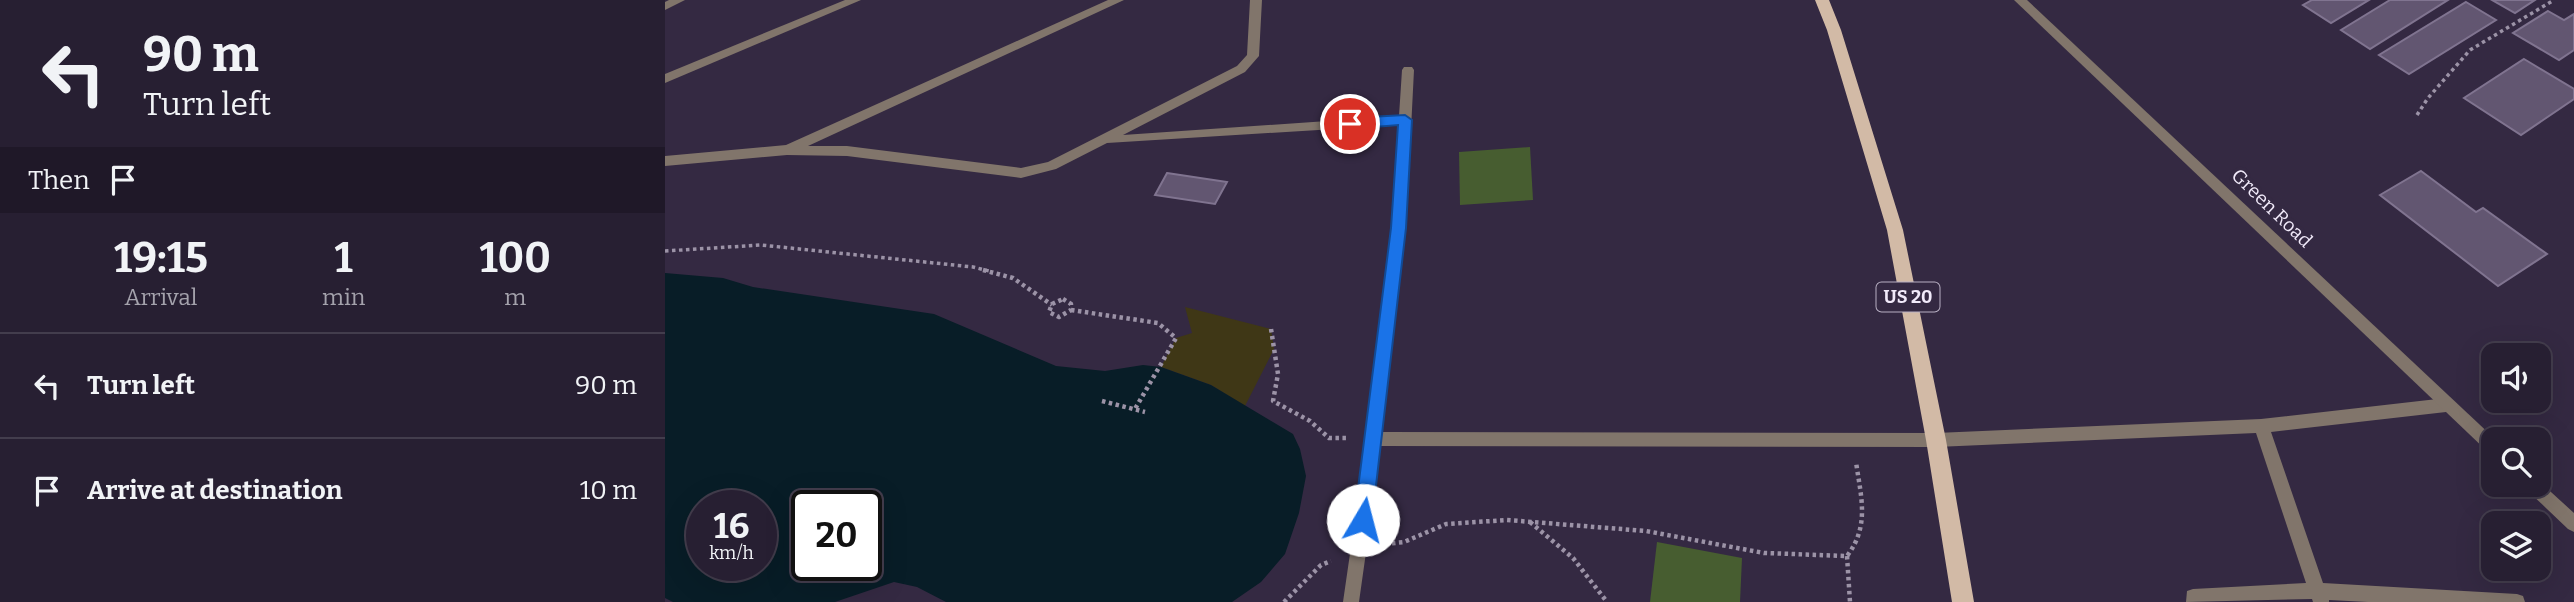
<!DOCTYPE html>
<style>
:root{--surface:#271f32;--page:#332c3e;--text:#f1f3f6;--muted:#a4a2ac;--line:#433d4d}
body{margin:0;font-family:Bitter,serif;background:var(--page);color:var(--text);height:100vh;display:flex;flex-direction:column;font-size:26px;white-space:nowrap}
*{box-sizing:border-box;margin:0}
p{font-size:23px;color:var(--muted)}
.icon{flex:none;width:38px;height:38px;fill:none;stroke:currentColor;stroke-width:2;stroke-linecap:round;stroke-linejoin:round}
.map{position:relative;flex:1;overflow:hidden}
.side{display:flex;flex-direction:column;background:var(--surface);width:665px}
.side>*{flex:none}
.banner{background:#271f32;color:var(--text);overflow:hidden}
.buttons{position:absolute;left:1816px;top:343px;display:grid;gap:14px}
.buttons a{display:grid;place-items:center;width:70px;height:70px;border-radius:14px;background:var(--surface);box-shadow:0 7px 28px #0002,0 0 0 2px var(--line);font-size:35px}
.speed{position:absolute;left:21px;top:490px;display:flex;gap:14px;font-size:35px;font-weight:700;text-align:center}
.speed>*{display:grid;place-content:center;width:91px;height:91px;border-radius:50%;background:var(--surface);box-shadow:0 7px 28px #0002,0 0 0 2px var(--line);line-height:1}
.speed small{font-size:18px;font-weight:400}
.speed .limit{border:4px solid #111;border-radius:10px;background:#fff;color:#111}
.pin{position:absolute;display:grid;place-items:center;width:60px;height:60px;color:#fff;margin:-30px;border:4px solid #fff;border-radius:50%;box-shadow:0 2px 7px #0007}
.me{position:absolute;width:77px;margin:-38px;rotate:8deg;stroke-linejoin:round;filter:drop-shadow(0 0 5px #0008)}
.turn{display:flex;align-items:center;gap:24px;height:147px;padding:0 28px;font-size:32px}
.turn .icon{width:91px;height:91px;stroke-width:2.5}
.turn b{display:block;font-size:49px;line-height:60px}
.then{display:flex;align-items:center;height:66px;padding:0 28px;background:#0003;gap:14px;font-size:26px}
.eta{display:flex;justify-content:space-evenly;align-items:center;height:119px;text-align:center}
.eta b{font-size:42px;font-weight:700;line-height:49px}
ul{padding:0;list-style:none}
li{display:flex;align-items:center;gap:21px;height:105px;padding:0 28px;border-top:2px solid var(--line)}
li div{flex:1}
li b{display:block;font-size:26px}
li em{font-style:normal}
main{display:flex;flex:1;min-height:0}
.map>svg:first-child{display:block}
.green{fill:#475d30}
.sand{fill:#3f3716}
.water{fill:#081d27;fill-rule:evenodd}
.building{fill:#625671;stroke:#807490;stroke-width:2}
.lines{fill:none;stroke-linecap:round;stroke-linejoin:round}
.path-far1{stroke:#9c93a7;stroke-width:3.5;stroke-dasharray:3.5 3.5;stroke-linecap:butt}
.path{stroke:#9c93a7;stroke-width:4.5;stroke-dasharray:3.5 3.5;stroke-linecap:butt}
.service{fill:#81756b;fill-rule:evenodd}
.minor{fill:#81756b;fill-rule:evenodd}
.primary{fill:#d2baa6;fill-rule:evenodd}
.route{fill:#1a73e8;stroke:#114b97;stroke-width:2}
.labels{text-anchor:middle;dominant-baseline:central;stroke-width:7;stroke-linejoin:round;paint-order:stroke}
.shield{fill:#342942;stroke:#b8b0c3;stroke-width:2}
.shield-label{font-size:18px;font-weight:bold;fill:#f1eafa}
.street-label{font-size:19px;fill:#f1eafa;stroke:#342942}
</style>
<main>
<section class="side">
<div class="banner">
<div class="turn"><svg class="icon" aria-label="left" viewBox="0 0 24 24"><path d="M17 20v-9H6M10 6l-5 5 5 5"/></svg><div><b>90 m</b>Turn left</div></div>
<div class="then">Then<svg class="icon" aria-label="arrive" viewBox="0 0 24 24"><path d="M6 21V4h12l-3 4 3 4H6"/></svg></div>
</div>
<div class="eta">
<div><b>19:15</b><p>Arrival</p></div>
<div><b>1</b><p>min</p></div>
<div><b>100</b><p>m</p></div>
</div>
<ul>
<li><svg class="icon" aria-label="left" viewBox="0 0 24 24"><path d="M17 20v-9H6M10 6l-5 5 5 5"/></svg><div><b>Turn left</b></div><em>90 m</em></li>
<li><svg class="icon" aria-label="arrive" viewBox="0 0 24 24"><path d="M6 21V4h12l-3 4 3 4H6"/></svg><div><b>Arrive at destination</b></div><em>10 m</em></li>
</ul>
</section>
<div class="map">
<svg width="1909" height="602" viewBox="0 0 1909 602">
<rect width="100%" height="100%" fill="#342942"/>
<g class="green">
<path d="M865,147L868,200L795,205L794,152Z"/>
<path d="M992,542L1077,558L1075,602H985Z"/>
</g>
<path class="sand" d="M520,307L606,329L609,349L580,406L546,385L496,367L511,338L527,333Z"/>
<path class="water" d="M0,273L58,278L88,287L269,314L391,366L440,371L478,365L496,367L546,385L628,434L635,449L641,476L634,513L620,554L596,582L567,602H281L252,587L229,582L170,602H8L0,598ZM37,506H96V565H37ZM142,506H201V565H142Z"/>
<g class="building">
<path d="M1647,0H1704L1666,23L1638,5Z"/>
<path d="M1725,0H1783L1705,49L1676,30Z"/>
<path d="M1827,0H1870L1850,13Z"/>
<path d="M1801,2L1831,20L1744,74L1714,55Z"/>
<path d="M1883,11L1899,20L1909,14V50L1894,60L1848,33Z"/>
<path d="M1859,59L1909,89V99L1856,135L1799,98Z"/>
<path d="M1756,171L1811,212L1818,208L1882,254L1833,286L1715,195Z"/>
<path d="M502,173L562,182L550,204L490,195Z"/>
</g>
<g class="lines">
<g class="path-far1">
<path d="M1752,115L1763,98L1805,50L1889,0"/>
<path d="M0,251L96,245L308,267L324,271"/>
</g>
<g class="path">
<path d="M318,270L348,278L387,305"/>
<path d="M398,299L406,304V310L394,317L384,312L387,304Z"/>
<path d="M406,310L493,323L511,338L470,409"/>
<path d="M606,329L613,374L608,401L645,421L664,438H683"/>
<path d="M437,401L480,412"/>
<path d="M865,522L908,558L942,602"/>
<path d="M720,544L739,542L781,524L842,520L981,531L1099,553L1182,556C1205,526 1196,497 1191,462"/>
<path d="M1182,556L1185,602"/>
<path d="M619,602L656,565L666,561"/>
</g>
<g class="service">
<path d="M4,0H20L0,10V2Z"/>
<path d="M180,0H196L0,83V74Z"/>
<path d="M443,0H459L143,146H182L356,168L383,162L572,66L582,55L585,0H597L594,56L580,72L458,135L734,116L737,70L739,67H747L749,70L741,228L717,432L1271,433L1596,419L1781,398L1786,400L1788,405L1786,410L1781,412L1606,432L1658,583L1852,594L1858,596L1860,602H1703L1664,600V602H1648L1647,599L1521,602L1522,591L1528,589L1641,583L1591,433L1271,447L716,446L694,602H678C701,443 724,285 734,125L442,143L391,169L356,178L182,156L122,155L0,166V156L121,145Z"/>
</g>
<g class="minor">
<path d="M1349,0H1362L1830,439L1829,455L1824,453Z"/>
<path d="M1874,481L1909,513V532L1903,529L1862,490L1860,485H1874Z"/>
</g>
<path class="primary" d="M1150,0H1164L1176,30L1238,230L1281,440L1309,602H1287L1261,440L1222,230L1162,30Z"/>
</g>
<path class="route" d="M740,115L747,120L741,228L707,520L705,526L698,528L692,526L689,520L726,228L733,125L685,129L678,124L685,118Z"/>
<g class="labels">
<rect class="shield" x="1211.5" y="282.5" width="63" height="29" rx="5"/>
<g class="shield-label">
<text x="1243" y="297">US 20</text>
</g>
<g class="street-label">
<text transform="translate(1607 208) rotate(44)">Green Road</text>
</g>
</g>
</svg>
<div class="buttons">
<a><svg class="icon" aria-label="sound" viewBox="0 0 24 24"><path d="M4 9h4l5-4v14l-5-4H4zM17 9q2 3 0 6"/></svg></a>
<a><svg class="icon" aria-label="search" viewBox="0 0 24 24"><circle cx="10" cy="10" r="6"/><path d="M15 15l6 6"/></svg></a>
<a><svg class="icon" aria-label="layers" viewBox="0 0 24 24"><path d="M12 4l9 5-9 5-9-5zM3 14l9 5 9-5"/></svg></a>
</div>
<div class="speed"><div>16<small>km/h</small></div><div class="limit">20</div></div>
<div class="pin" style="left:685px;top:124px;background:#d93025"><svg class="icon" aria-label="arrive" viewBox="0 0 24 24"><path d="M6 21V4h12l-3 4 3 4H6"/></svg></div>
<svg class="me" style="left:698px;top:520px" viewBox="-20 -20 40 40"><circle r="19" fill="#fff"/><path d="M0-13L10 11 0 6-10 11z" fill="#1a73e8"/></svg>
</div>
</main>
